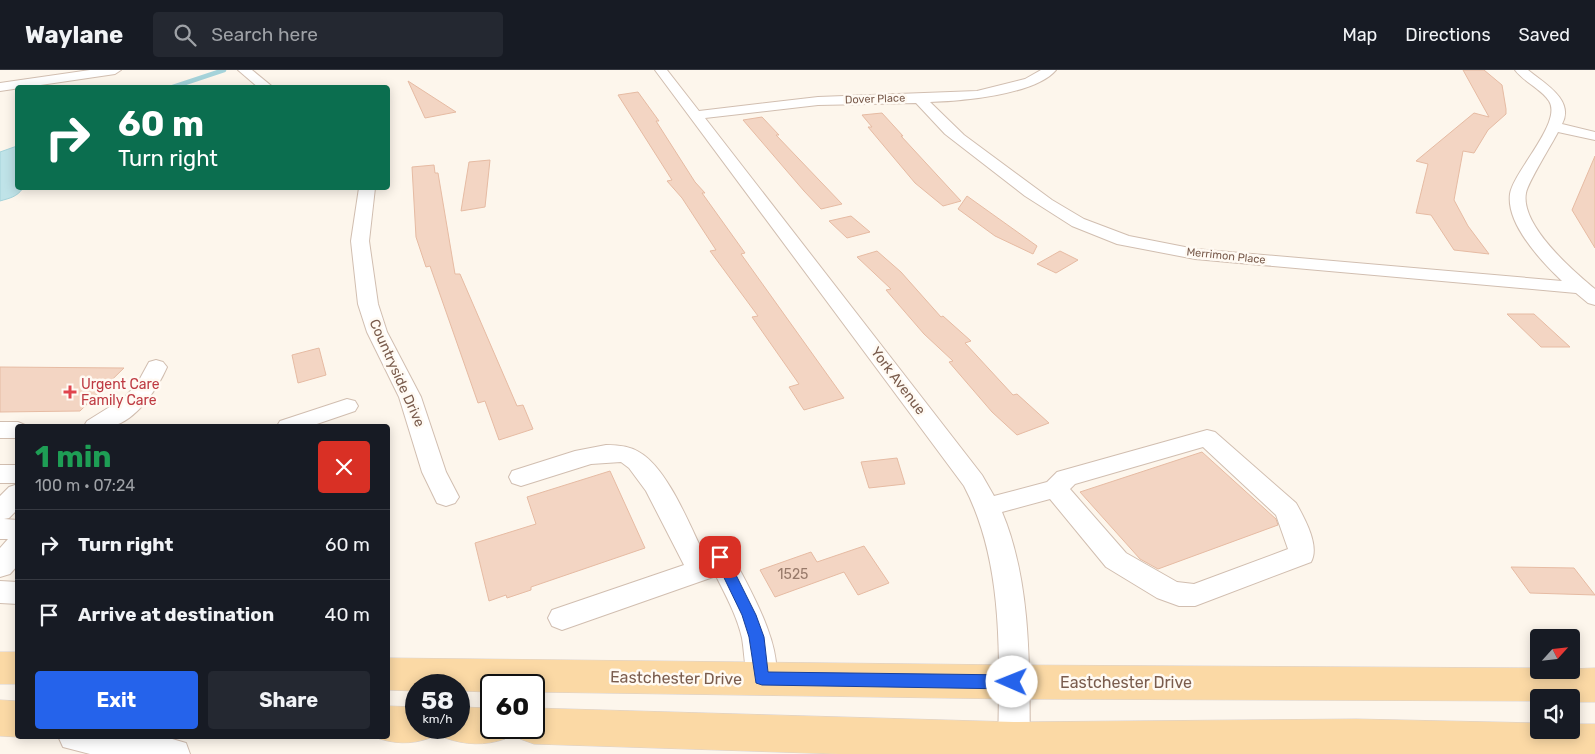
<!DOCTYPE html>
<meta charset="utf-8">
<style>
:root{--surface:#171b24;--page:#242831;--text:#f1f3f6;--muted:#9ea1a6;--line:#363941;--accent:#2563eb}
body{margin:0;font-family:Rubik,sans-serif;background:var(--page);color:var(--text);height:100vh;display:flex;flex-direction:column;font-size:19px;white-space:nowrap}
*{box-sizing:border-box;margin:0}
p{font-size:16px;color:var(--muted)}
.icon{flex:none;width:28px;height:28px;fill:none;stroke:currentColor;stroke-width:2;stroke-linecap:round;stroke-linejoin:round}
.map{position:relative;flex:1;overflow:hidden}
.drawer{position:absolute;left:15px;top:354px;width:375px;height:315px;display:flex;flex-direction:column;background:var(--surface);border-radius:5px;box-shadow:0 2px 12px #0003}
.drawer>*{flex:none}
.guide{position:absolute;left:15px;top:15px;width:375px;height:105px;border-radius:5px;box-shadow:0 2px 12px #0003;background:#0b6e4f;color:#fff;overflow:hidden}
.needle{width:32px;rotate:63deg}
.controls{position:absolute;left:1530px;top:559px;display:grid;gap:10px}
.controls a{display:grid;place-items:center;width:50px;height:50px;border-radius:5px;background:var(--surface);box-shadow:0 2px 12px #0003;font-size:25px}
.speed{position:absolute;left:405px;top:604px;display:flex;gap:10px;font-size:25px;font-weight:700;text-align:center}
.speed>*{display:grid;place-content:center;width:65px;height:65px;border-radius:50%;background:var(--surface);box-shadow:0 2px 12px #0003;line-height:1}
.speed small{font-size:12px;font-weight:400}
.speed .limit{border:2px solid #111;border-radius:8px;background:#fff;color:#111}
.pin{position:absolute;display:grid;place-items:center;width:42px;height:42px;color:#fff;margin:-21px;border-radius:10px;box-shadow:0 2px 8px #0006}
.me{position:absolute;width:55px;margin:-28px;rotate:271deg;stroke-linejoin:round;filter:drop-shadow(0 0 4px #0008)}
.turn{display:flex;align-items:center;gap:18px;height:105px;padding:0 20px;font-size:22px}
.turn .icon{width:65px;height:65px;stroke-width:2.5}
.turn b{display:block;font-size:35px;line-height:42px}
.round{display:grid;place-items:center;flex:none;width:52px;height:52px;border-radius:5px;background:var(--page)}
.head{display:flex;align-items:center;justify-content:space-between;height:85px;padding:0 20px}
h1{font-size:30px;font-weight:700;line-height:38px;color:#1e9e55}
.action{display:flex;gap:10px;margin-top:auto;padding:10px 20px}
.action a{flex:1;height:58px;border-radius:5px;background:var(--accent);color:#fff;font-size:20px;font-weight:700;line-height:58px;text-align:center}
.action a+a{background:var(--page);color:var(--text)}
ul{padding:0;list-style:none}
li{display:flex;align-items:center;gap:15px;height:70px;padding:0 20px;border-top:1px solid var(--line)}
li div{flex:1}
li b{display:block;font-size:19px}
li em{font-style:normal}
header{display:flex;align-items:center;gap:30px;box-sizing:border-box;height:70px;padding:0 25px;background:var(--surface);border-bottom:1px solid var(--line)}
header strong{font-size:24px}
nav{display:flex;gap:28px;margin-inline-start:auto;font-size:18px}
.search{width:350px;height:45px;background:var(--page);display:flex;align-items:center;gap:12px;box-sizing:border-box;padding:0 18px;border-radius:5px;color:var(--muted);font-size:19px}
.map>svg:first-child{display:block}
.water{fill:#bfe3e8;stroke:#a5d3da}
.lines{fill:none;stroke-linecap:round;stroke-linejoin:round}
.stream{stroke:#a5d3da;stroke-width:4.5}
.building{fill:#f3d5c3;stroke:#e6bba3}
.minor-casing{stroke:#d1beb0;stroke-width:2}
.major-casing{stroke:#dad1cd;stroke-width:1}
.minor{fill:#fff;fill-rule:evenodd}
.major{fill:#fbd9a5;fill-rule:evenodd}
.route{fill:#2563eb;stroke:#184099}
.health-dot{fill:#e0444e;stroke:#fffaf3;stroke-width:2}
.labels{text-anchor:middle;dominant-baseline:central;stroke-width:5;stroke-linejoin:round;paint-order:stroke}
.far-street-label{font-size:11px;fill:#7a5c4d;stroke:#fffaf3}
.street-label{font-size:14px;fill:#7a5c4d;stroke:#fffaf3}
.health-label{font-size:14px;fill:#be3a42;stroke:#fffaf3;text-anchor:start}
.near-number-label{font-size:14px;fill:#987a6a}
.near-street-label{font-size:16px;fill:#7a5c4d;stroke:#fffaf3}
</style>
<header>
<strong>Waylane</strong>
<div class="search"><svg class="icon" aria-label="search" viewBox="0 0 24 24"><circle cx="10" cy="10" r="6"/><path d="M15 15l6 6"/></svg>Search here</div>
<nav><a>Map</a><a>Directions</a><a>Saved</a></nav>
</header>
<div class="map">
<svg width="1595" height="684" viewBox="0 0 1595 684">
<rect width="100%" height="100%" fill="#fdf6ec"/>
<path class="water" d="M17,76L18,118H23C17,127 10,128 0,131V82Z"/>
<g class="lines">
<path class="stream" d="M170,18L224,0"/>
</g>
<g class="building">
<path d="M1463,0H1484L1502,15L1506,39V44L1488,60L1474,83L1463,81L1454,130L1468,156L1489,184L1454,180L1431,145L1416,143L1428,94L1416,91L1474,43L1489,47Z"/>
<path d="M408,11L456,42L425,48Z"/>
<path d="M638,22L659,51H656L695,112L705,123H702L745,183L741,184L844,328L804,340L789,317L799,314L752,247L758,246L710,181L716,180L682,128L667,111L672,110L618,25Z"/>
<path d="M882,43L903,66H901L961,131L943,136L915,113L868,57H872L862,45Z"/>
<path d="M762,47L779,65H776L842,134L821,139L804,121L743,50Z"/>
<path d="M1595,86V178L1572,140Z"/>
<path d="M490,90L485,137L461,141L469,92Z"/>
<path d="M434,95L435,103H438L455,204H460L517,336L523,335L533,359L499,370L485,331L478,333L430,196L426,197L416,167L412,97Z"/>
<path d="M967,126L1037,176L1033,184L995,166L958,139Z"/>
<path d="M851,146L870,162L847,168L829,151Z"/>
<path d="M877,181L901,202L941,247L943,246L971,271L965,273L1013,325L1017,324L1049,353L1017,365L992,342L949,292L953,291L924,264L886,220L891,219L857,187Z"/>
<path d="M1060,181L1078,190L1056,203L1037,194Z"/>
<path d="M1507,244H1534L1570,277H1541Z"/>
<path d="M319,278L326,305L298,313L292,285Z"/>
<path d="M0,297L124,298L80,341L0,342Z"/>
<path d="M1202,382L1276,449L1278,455L1158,499L1140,489L1080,422Z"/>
<path d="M897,388L905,414L869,418L861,392Z"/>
<path d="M610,401L645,478L531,517V520L507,528L506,525L489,531L475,473L536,454L527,427Z"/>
<path d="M864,476L889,513L858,525L844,502L775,527L760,500L811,482L817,492Z"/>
<path d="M1511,497L1574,498L1595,525L1530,523Z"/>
</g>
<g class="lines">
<g class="minor-casing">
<g id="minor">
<path d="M90,0H121L115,4L0,21V13Z"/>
<path d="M238,0H252L274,18H259Z"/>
<path d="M655,0H667L699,41L818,27L977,21L1025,9L1041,0H1056C1035,25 961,31 930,32L964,65L1052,130L1084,149L1129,166L1195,179L1562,211C1542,192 1506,154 1510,124C1513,102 1563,52 1549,31C1541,19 1524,12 1515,0H1528C1544,13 1575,30 1562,54L1595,62V70L1558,62C1552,74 1528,112 1526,123C1520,155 1573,201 1595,219V235L1588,233L1576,223L1195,189L1117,174L1072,156L1025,126L945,64L916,33L818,35L705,48L982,405L994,426L1047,412L1057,402L1207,360L1215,362L1296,433C1305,449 1320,476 1311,492L1195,536H1179L1157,528L1106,497L1050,429L1002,442C1033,516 1029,605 1030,684H998C999,596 1006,496 964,416ZM1203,377L1276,445L1288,479L1194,514L1177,512L1126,483L1070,419L1075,414Z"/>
<path d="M359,118H375L369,171L378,234L387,262L421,327L446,402L459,427L455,433L446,436L437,433L422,402L399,327L367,262L358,234L351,171Z"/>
<path d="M156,290L163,292L167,297C158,318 136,351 112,356C103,358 92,356 84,356L87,351L124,328L137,314L149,292Z"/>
<path d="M347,329L355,331L358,336L355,341L311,356H277L280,351Z"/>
<path d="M0,352H18L27,356H18V368H0Z"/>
<path d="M606,375C617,375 630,376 639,382C666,397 688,451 701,478L720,476L729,480C746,512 789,583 773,619L762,623L751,619C744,603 745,585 742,568C737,546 726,526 716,506L562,560L552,556L548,548L552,540L684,495L646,421L629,398L621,392L591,394L521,416L512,413L509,407L512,401L575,381Z"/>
<rect x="0" y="395" width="18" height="18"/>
<path d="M18,414V439L9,448L4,449L18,450V495L10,504L0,507V478L8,469H0V426L9,417Z"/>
<path d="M0,511L18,512V534L0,533Z"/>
<path d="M58,666H162L186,673L190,684H90L63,677Z"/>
</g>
</g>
<g class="major-casing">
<g id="major">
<rect x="0" y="582" width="18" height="32"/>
<path d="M388,588L1012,595L1539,598V600L1595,598V632H1571V628H1539V631L1012,629L534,622V615H491V622L459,621V615H416V621L388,620Z"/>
<path d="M0,630L18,631V666H20L18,667L0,666Z"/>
<path d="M388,636L416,637V658H434L430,668C411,675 393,674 374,667L388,666Z"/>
<path d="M459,637L491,638V658H510L505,669C485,676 465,675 445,668L441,658H459Z"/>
<path d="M534,638L1014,652L1356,649L1539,653V660H1571V654H1595V684H839L534,674L520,669L515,658H534Z"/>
</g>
</g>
<use href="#minor" class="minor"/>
<use href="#major" class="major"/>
</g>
<path class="route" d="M720,482L725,483L756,545L764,567L768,602L1012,605L1018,607L1020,612L1018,617L1012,619L762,615L756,613L749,567L742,545L714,487Z"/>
<path class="health-dot" d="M67.5 314.5h5v5h5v5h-5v5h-5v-5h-5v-5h5z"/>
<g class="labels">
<g class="far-street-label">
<text transform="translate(875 29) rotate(-2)">Dover Place</text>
<text transform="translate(1226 186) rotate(6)">Merrimon Place</text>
</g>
<g class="street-label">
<text transform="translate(397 303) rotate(66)">Countryside Drive</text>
<text transform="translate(898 311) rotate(53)">York Avenue</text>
</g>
<g class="health-label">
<text x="81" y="314">Urgent Care<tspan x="81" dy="16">Family Care</tspan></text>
</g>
<g class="near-number-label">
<text x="793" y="504">1525</text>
</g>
<g class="near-street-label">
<text transform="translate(676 608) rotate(1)">Eastchester Drive</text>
<text x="1126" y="612">Eastchester Drive</text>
</g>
</g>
</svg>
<div class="controls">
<a><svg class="needle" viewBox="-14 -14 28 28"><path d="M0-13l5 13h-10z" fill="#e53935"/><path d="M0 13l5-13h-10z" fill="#9ea1a6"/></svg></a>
<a><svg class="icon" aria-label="sound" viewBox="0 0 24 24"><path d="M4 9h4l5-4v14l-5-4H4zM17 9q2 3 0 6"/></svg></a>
</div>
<div class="speed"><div>58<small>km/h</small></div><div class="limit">60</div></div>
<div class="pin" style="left:720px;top:487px;background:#d93025"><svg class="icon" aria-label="arrive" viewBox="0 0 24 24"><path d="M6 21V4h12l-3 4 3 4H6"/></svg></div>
<svg class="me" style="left:1012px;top:612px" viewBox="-20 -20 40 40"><circle r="19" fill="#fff"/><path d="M0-13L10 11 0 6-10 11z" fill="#2563eb"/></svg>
<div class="guide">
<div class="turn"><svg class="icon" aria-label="right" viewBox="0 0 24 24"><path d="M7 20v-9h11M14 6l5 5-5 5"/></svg><div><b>60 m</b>Turn right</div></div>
</div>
<section class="drawer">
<div class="head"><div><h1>1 min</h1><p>100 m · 07:24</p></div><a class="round" style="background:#d93025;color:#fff"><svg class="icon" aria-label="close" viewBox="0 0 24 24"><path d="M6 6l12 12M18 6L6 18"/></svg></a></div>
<ul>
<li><svg class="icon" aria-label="right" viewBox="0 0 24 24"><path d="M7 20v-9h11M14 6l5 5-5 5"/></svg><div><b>Turn right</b></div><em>60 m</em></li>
<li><svg class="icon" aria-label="arrive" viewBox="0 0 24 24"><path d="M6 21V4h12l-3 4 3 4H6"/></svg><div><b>Arrive at destination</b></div><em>40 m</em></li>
</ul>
<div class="action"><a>Exit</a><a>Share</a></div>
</section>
</div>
